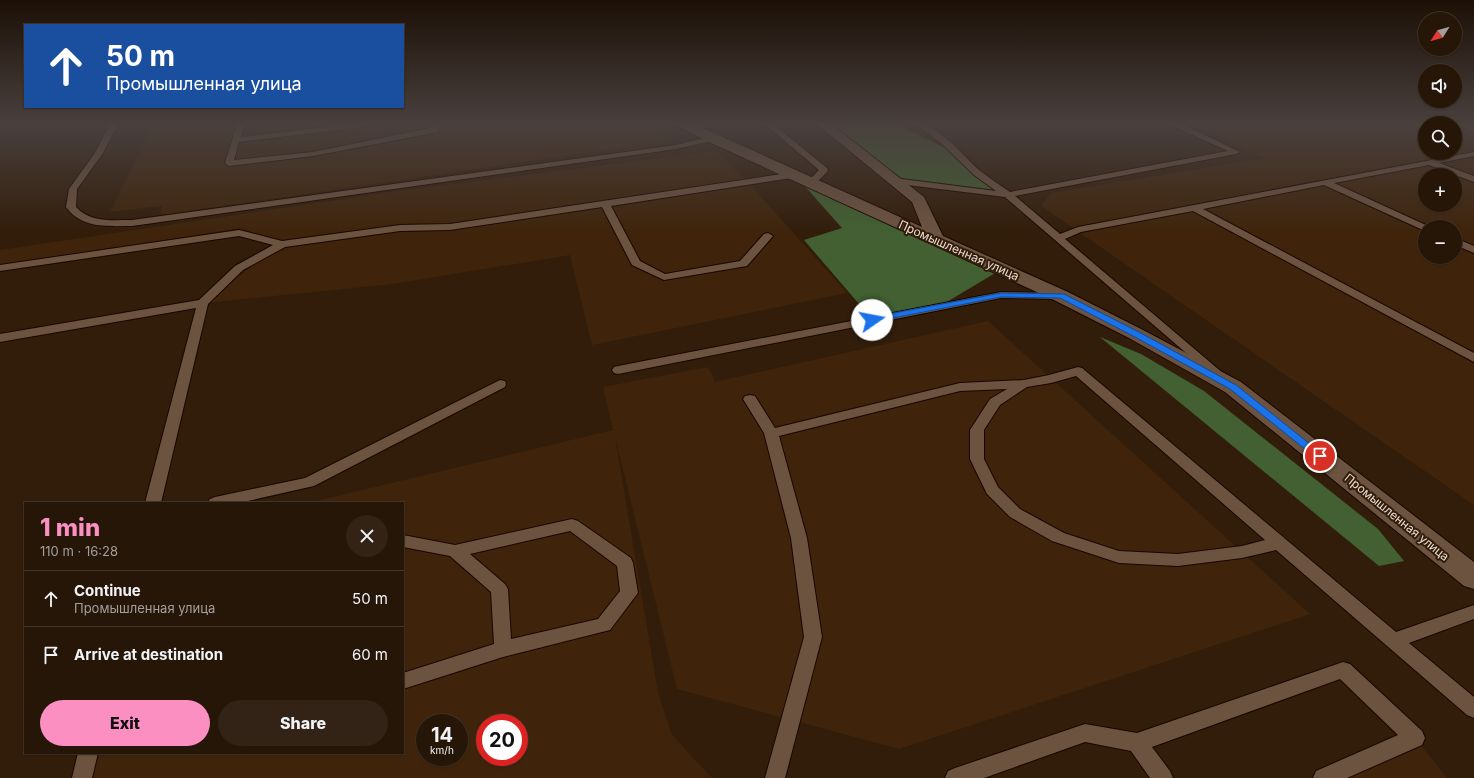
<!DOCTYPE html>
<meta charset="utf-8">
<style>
:root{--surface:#261608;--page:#322316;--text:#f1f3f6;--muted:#a49f9c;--line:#423529;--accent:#fc8fc2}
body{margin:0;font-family:Inter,sans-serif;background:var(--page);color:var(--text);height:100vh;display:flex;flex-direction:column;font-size:15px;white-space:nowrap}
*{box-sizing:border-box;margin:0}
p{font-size:13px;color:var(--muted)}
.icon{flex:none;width:22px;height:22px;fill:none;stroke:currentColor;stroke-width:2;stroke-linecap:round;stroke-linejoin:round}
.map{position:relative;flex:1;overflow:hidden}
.sheet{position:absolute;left:24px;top:502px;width:380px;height:252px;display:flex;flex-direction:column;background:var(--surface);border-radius:0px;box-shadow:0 1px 3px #0004,0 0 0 1px var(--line)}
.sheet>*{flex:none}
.hud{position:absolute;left:24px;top:24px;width:380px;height:84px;border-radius:0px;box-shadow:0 1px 3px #0004,0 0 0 1px var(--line);background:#1a4fa0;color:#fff;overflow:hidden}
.needle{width:26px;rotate:233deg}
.controls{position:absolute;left:1418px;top:12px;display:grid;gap:8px}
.controls a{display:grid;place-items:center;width:44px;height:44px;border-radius:50%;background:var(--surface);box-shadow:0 1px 3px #0004,0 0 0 1px var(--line);font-size:20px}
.speed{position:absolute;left:416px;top:714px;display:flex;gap:8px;font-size:20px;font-weight:700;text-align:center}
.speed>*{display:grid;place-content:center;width:52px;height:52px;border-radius:50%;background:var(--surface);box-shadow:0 1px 3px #0004,0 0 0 1px var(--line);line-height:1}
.speed small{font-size:10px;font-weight:400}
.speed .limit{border:6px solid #d22;background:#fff;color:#111}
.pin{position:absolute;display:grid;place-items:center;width:34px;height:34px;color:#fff;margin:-17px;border:2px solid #fff;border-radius:50%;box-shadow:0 1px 4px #0007}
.me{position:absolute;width:44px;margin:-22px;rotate:78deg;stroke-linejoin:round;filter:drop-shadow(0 0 3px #0008)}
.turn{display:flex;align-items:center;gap:14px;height:84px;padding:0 16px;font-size:18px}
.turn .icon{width:52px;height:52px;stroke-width:2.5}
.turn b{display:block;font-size:28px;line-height:34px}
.round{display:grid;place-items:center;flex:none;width:42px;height:42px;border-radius:21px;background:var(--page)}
.head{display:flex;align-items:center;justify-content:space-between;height:68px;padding:0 16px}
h1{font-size:24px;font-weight:800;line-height:30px;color:var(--accent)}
.cta{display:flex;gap:8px;margin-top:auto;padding:8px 16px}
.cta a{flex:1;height:46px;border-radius:24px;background:var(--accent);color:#111;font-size:16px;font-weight:800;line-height:46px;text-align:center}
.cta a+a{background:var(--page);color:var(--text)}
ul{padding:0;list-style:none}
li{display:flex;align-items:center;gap:12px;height:56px;padding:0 16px;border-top:1px solid var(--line)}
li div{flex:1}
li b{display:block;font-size:15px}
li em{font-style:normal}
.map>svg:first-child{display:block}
.built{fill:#3f240b;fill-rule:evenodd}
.forest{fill:#426032}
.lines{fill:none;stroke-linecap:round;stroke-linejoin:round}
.service-casing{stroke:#190600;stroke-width:2}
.minor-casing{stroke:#190600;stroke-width:2}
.service{fill:#6c5340;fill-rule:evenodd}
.minor{fill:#6c5340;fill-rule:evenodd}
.route{fill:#1a73e8;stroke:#114b97}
.labels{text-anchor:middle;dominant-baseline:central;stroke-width:4;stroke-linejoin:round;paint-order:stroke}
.street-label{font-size:12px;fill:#eadbd0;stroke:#321d0a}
</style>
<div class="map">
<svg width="1474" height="778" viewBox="0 0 1474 778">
<rect width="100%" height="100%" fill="#321d0a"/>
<g class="built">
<path d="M153,124H650L667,141L160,215L162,206L110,212Z"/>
<path d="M1226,124H1425V153H1455V124H1474V505L1041,206L1051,193L1264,158L1202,128ZM1425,175H1455V205H1425ZM1425,227H1455V257H1425Z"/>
<path d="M716,151L747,181L847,293L592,345L570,255L393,284L203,303L282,244L241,228L0,267V250L398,191Z"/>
<path d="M988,321L1310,614L899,749L677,689L615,437L658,693L672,735L712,778H81L88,753H403V503H308L613,430L603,387L708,367L715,382ZM425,723H459V757H425ZM485,723H519V757H485Z"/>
<path d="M1415,738L1447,778H1323Z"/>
</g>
<g class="forest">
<path d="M823,124H896L958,154L1008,195L894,181Z"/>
<path d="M795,175L1002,269L940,306L872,319L804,240L842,228Z"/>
<path d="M1100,337L1141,354L1204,391L1378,529L1404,561L1379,566Z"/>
</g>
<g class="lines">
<g class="service-casing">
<g id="service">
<path d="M110,124H118L103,153L77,189L76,207C91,223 111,220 132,220L676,145L712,136L716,138L715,140L676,149L132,226C108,226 82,229 66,207L69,189L95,153Z"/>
<path d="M237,124H245L241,137L353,124H374L370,126L239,142L234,160L313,152L431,128L432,124H440L438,132L313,156L229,166L225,163Z"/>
<path d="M765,124H773L827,168L828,170L827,172L814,185H808L807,183L808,181L819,170Z"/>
<path d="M916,124C937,122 964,157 979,170C989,178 1000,185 1010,192L1228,151L1173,126L1172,124H1182L1240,152L1236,154L1015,196L1060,234L1078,227L1474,152V156L1439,163L1474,176V182L1429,165L1334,183L1428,226L1429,227H1425V231L1324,185L1203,209L1474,353V362L1193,211L1081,232L1065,239L1224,374L1222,377H1214L1005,197L891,183L890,181L894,178L996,191L974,175L941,143Z"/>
<path d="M1455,124H1465L1474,127V131L1455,126Z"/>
<path d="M795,172L799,175L798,177L611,206L640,261L665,274L740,261L764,234L768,233L773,236L747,266L664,280L632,265L602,207L450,230L400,231L285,247L243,270L208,304L161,503H145L196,308L0,342V334L199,300L235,266L273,245L239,236L0,271V265L239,230L282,241L400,225L450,224Z"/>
<path d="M1455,238L1474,246V253L1455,245Z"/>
<path d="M1001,292L1061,293L1067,296L1061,299L1001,298L618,374L614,373L612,370L614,367L618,366Z"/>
<path d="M1078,367L1082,368L1396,632L1474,605V619L1409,643L1474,697V718L1467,715L1276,550L1242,558L1178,566L1119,563L1052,541L1010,517L987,494L970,459V430L990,399L1007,389L960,391L779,436L807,538L822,637L785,778H765L804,637L791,538L764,433L743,399L745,396L750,395L755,396L775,428L960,383L1024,380L1049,375ZM1076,376L1265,540L1242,546L1178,554L1119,551L1064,533L1020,509L998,487L984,459V430L1000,405L1027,387L1051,383Z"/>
<path d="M500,380L505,381L506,384L505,387L314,486L239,503H207L210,499L215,497L305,478Z"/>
<path d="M572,519L578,521L631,558L633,563L638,593L610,630L503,657L403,689V673L494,644L491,592L450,556L403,547V535L455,545ZM570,531L617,566L620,591L598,619L511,639L508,589L505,584L470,554Z"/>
<path d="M1343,662L1350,664L1422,731L1425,738L1422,745L1347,778H1313L1316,771L1398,735L1340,679L1152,747L1170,771L1173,778H1150L1131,751L1085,742L984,778H945L948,771L955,768L1085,724L1137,733Z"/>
<path d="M78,753H98L92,778H72Z"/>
</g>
</g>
<g class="minor-casing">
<path id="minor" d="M679,124H694L922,227L912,202L817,124H831L924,197L943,236L1068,292L1143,330L1241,382L1474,562V589L1464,586L1225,392L1129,338L1054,300L707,141L680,127Z"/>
</g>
<use href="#service" class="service"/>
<use href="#minor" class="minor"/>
</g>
<linearGradient id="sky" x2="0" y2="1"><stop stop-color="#1c1006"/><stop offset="0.53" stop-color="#49403e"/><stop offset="1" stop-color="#49403e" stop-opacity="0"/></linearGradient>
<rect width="1474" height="233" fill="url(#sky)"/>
<path class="route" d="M1001,293L1064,294L1139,332L1236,385L1325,456L1320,459L1316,458L1230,389L1133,336L1060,298L1001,297L872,322L868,320L872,317Z"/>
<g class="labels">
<g class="street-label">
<text transform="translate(959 250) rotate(24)">Промышленная улица</text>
<text transform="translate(1397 517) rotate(39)">Промышленная улица</text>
</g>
</g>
</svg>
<div class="controls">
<a><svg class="needle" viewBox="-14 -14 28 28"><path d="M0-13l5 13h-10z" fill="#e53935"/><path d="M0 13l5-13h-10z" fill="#a49f9c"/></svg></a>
<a><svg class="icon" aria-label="sound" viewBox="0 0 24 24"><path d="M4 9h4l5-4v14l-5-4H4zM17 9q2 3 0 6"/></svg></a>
<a><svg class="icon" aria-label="search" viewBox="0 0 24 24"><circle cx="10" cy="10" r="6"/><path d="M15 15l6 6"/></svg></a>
<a>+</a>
<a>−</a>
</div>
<div class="speed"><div>14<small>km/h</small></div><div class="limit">20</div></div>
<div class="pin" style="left:1320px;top:456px;background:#d93025"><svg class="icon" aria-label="arrive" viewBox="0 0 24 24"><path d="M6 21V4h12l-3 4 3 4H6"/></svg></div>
<svg class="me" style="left:872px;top:320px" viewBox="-20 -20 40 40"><circle r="19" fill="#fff"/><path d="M0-13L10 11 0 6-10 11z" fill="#1a73e8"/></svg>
<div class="hud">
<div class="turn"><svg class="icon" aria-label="ahead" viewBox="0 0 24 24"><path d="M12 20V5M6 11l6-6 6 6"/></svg><div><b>50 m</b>Промышленная улица</div></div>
</div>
<section class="sheet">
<div class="head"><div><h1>1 min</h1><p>110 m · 16:28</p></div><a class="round"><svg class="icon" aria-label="close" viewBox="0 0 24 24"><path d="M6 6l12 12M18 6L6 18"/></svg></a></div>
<ul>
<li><svg class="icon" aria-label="ahead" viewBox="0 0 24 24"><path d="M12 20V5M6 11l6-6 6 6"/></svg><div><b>Continue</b><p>Промышленная улица</p></div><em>50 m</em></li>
<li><svg class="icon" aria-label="arrive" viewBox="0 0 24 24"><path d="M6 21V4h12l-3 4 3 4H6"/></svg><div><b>Arrive at destination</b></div><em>60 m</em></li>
</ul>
<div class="cta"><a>Exit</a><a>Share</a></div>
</section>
</div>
